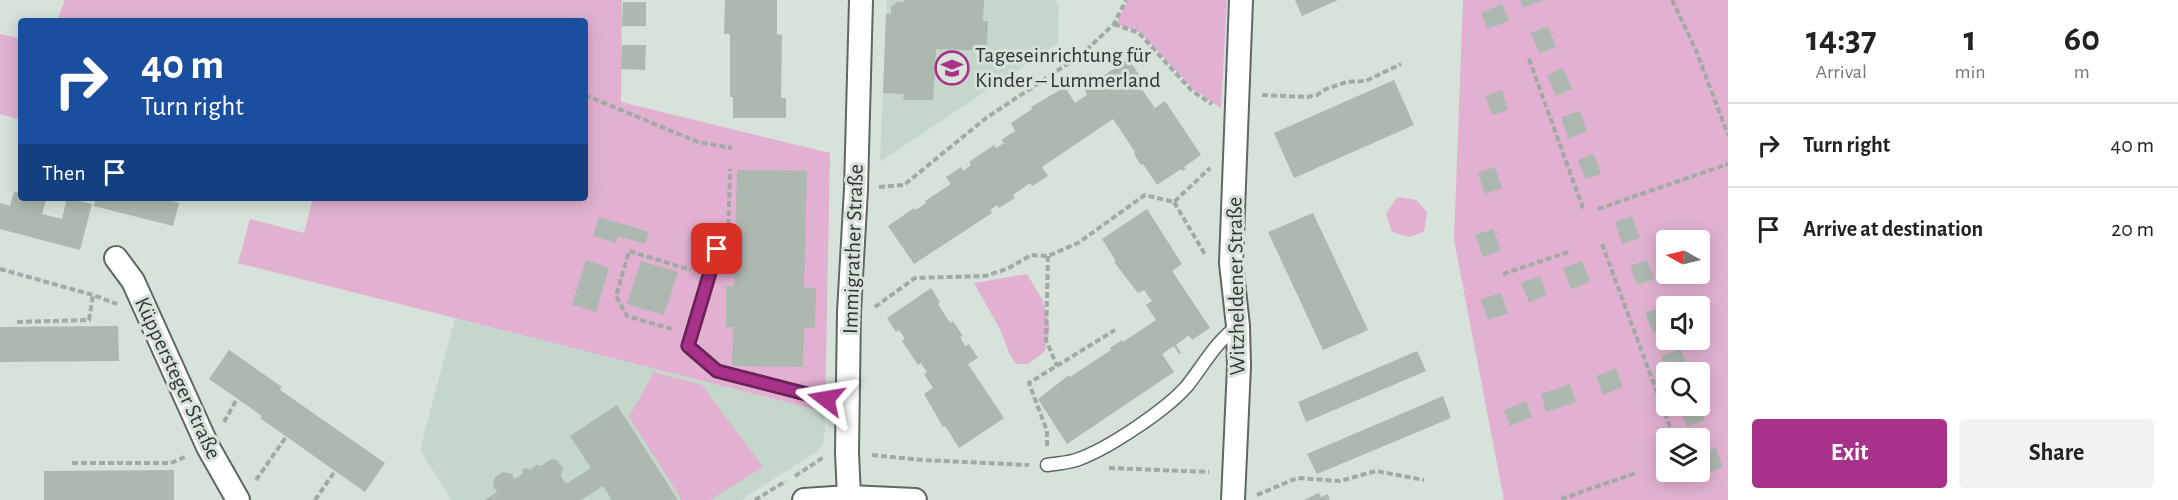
<!DOCTYPE html>
<meta charset="utf-8">
<style>
:root{--surface:#fff;--page:#f2f2f2;--text:#222;--muted:#767676;--line:#e0e0e0;--accent:#a83189}
body{margin:0;font-family:"Alegreya Sans",sans-serif;background:var(--page);color:var(--text);height:100vh;display:flex;flex-direction:column;font-size:22px;white-space:nowrap}
*{box-sizing:border-box;margin:0}
p{font-size:20px;color:var(--muted)}
.icon{flex:none;width:33px;height:33px;fill:none;stroke:currentColor;stroke-width:2;stroke-linecap:round;stroke-linejoin:round}
.map{position:relative;flex:1;overflow:hidden}
.details{display:flex;flex-direction:column;background:var(--surface);width:450px}
.details>*{flex:none}
.hud{position:absolute;left:18px;top:18px;width:570px;height:183px;border-radius:6px;box-shadow:0 3px 15px #0003;background:#1a4fa0;color:#fff;overflow:hidden}
.needle{width:39px;rotate:278deg}
.buttons{position:absolute;left:1656px;top:230px;display:grid;gap:12px}
.buttons a{display:grid;place-items:center;width:54px;height:54px;border-radius:6px;background:var(--surface);box-shadow:0 3px 15px #0003;font-size:30px}
.pin{position:absolute;display:grid;place-items:center;width:51px;height:51px;color:#fff;margin:-26px;border-radius:12px;box-shadow:0 3px 9px #0006}
.me{position:absolute;width:66px;margin:-33px;rotate:284deg;stroke-linejoin:round;filter:drop-shadow(0 0 4px #0008)}
.turn{display:flex;align-items:center;gap:21px;height:126px;padding:0 24px;font-size:27px}
.turn .icon{width:78px;height:78px;stroke-width:2.5}
.turn b{display:block;font-size:42px;line-height:51px}
.then{display:flex;align-items:center;height:57px;padding:0 24px;background:#0003;gap:12px;font-size:22px}
.eta{display:flex;justify-content:space-evenly;align-items:center;height:102px;text-align:center}
.eta b{font-size:36px;font-weight:600;line-height:42px}
.cta{display:flex;gap:12px;margin-top:auto;padding:12px 24px}
.cta a{flex:1;height:69px;border-radius:6px;background:var(--accent);color:#fff;font-size:24px;font-weight:600;line-height:69px;text-align:center}
.cta a+a{background:var(--page);color:var(--text)}
ul{padding:0;list-style:none}
li{display:flex;align-items:center;gap:18px;height:84px;padding:0 24px;border-top:2px solid var(--line)}
li div{flex:1}
li b{display:block;font-size:22px}
li em{font-style:normal}
main{display:flex;flex:1;min-height:0}
.map>svg:first-child{display:block}
.built{fill:#c5d7ca}
.green{fill:#e2b1d1;fill-rule:evenodd}
.building{fill:#adb8b0}
.lines{fill:none;stroke-linecap:round;stroke-linejoin:round}
.lane-casing{stroke:#5e6861;stroke-width:15}
.street-casing{stroke:#5e6861;stroke-width:26}
.path{stroke:#a1aaa4;stroke-width:4;stroke-dasharray:6 3;stroke-linecap:butt}
.lane{stroke:#fff;stroke-width:12}
.street{stroke:#fff;stroke-width:22}
.route-casing{stroke:#6d2059;stroke-width:15}
.route{stroke:#a83189;stroke-width:10}
.labels{text-anchor:middle;dominant-baseline:central;stroke-width:6;stroke-linejoin:round;paint-order:stroke}
.poi-label{font-size:22px;fill:#323633;stroke:#d7e2da;text-anchor:start}
.street-label{font-size:22px;fill:#323633;stroke:#d7e2da}
</style>
<main>
<div class="map">
<svg width="1728" height="500" viewBox="0 0 1728 500">
<rect width="100%" height="100%" fill="#d7e2da"/>
<g class="built">
<path d="M887,0H1055L1059,6L1058,43L880,162Z"/>
<path d="M455,318L825,412V432L823,443L816,452L741,500H452L420,450Z"/>
</g>
<g class="green">
<path d="M65,0H622L621,102L830,153L825,412L238,263L250,219L304,233L313,198H585V21H57Z"/>
<path d="M1128,0H1227L1221,108L1193,89L1140,32L1116,24Z"/>
<path d="M1463,0H1728V500H1504L1454,240ZM1666,240H1700V273H1666ZM1666,306H1700V339H1666ZM1666,372H1700V405H1666ZM1666,438H1700V471H1666Z"/>
<path d="M0,34L21,39V120L0,114Z"/>
<path d="M1397,197L1416,200L1427,212L1424,232L1409,237L1392,232L1386,214Z"/>
<path d="M1027,274L1043,301L1050,328L1045,351L1028,364H1016L1009,353L1001,331L974,283Z"/>
<path d="M654,372L702,385L763,467L710,500H682L629,417Z"/>
</g>
<g class="building">
<path d="M725,0H777V34L782,35L781,98H786V118H733V97H730V34H724Z"/>
<path d="M904,0H984L983,21H988L987,51L936,49L933,100H903L904,94L883,93L886,14H891V7L897,2H904Z"/>
<path d="M1295,0H1338L1302,16Z"/>
<path d="M1520,0H1544L1523,8Z"/>
<path d="M623,2H646V26H622Z"/>
<path d="M1502,4L1509,21L1487,29L1481,13Z"/>
<path d="M1548,26L1556,47L1539,53L1531,33Z"/>
<path d="M622,45H646L645,70L621,69Z"/>
<path d="M1129,59L1141,78L1136,81L1155,108L1165,101L1201,155L1184,167L1186,169L1182,171L1181,169L1157,185L1143,164L1141,165L1137,159L1134,153L1135,152L1113,119L1042,167L1048,176L1032,186L1030,183L1013,195L1015,198L999,208L997,205L990,210L992,213L914,264L888,226L914,208L915,210L920,207L926,203L925,201L951,184L946,177L961,167L963,171L971,165L969,162L994,145L996,148L1004,143L1001,140L1015,131L1011,123L1032,109L1031,107L1065,87L1075,103L1087,95L1084,89L1092,83Z"/>
<path d="M1563,68L1572,89L1556,96L1547,75Z"/>
<path d="M1394,80L1414,125L1294,178L1274,133Z"/>
<path d="M1502,90L1508,110L1492,115L1485,96Z"/>
<path d="M1580,111L1587,132L1568,138L1561,117Z"/>
<path d="M1594,154L1601,174L1585,179L1578,160Z"/>
<path d="M1495,167L1502,188L1485,194L1478,173Z"/>
<path d="M737,170L807,171L804,287L816,288L815,328H804L803,367L732,366L733,327H726V286H734Z"/>
<path d="M14,192L21,193V198L46,200L42,214L62,219L67,198L92,204L80,250L0,229V203L10,206Z"/>
<path d="M96,198H159L179,203L173,226L94,206Z"/>
<path d="M1147,209L1182,264L1172,271L1210,328L1192,340L1189,335L1176,345L1181,353L1179,354L1174,346L1162,354L1174,372L1067,444L1038,399L1069,375L1070,377L1111,350L1110,348L1122,340L1123,342L1156,320L1146,305L1152,301L1144,290L1138,293L1114,262L1116,261L1102,239Z"/>
<path d="M1313,213L1368,330L1323,350L1268,232Z"/>
<path d="M1632,216L1640,238L1622,244L1615,222Z"/>
<path d="M599,217L649,232L645,244L618,236L616,243L593,236Z"/>
<path d="M1493,229L1501,250L1483,257L1475,235Z"/>
<path d="M586,260L609,268L596,312L572,305Z"/>
<path d="M1647,260L1654,279L1637,285L1630,266Z"/>
<path d="M641,261L678,272L664,315L627,304Z"/>
<path d="M1582,261L1590,282L1571,289L1563,268Z"/>
<path d="M1540,276L1547,295L1529,302L1521,283Z"/>
<path d="M931,288L940,302L938,304L950,323L953,321L963,336L960,337L965,346L969,344L978,358L968,364L1004,418L959,448L945,426L943,427L924,394L933,388L924,374L927,372L921,363L918,365L902,341L905,339L899,330L896,332L887,318Z"/>
<path d="M1501,293L1508,313L1488,320L1481,299Z"/>
<path d="M1665,306L1666,329L1653,333L1645,313Z"/>
<path d="M118,326L119,361L0,362V327Z"/>
<path d="M1681,349L1688,370L1681,372H1667L1661,356Z"/>
<path d="M229,350L282,387L280,390L385,463L365,492L260,418L262,416L209,379Z"/>
<path d="M1417,351L1426,371L1306,422L1298,402Z"/>
<path d="M1616,368L1623,387L1603,395L1596,376Z"/>
<path d="M1570,384L1576,402L1546,412L1541,394Z"/>
<path d="M1443,396L1451,418L1317,474L1307,454Z"/>
<path d="M1526,401L1532,417L1510,426L1504,410Z"/>
<path d="M617,405L678,500H612L603,486L581,500H484L497,492L493,486L495,477L503,472L512,474L514,479L523,474L522,470L526,468L530,470L537,465L541,466L551,459L557,460L563,468L561,476L566,484L591,468L570,436Z"/>
<path d="M1685,405H1699L1705,420L1687,427L1679,407Z"/>
<path d="M1716,448L1723,468L1703,474L1700,463V454Z"/>
<path d="M174,470V500H44V471Z"/>
<path d="M1319,493L1321,497L1328,494L1330,500H1304Z"/>
</g>
<g class="lines">
<g class="lane-casing">
<g id="lane">
<path d="M717,249L688,346L717,371L826,399L849,401"/>
<path d="M1047,465C1058,463 1070,463 1079,459C1109,448 1166,410 1187,386C1203,366 1217,340 1238,326"/>
</g>
</g>
<g class="street-casing">
<g id="street">
<path d="M116,258L133,281L208,447L238,500"/>
<path d="M849,497L847,452L849,312L856,189L861,0"/>
<path d="M804,500L849,497L915,500"/>
<path d="M1233,500L1239,366L1238,326L1231,263L1241,0"/>
</g>
</g>
<g class="path">
<path d="M1672,0L1695,48L1728,135"/>
<path d="M1114,24L1139,33L1192,91L1212,104"/>
<path d="M1529,59L1584,211"/>
<path d="M585,95L698,142L732,148"/>
<path d="M1262,95L1307,97L1317,95L1326,89L1346,82L1366,81L1401,64"/>
<path d="M879,187L904,185L986,118L1081,55L1114,24L1126,0"/>
<path d="M1174,202L1206,256"/>
<path d="M1598,209L1728,164"/>
<path d="M728,234L730,169"/>
<path d="M1602,244L1674,438"/>
<path d="M1048,256L1046,340L1057,366"/>
<path d="M0,269L93,295L117,304"/>
<path d="M1503,274L1571,251"/>
<path d="M875,307L915,278L985,276L1007,269L1031,255L1048,256L1078,243L1145,195L1174,202L1210,168"/>
<path d="M17,322L89,320L93,295"/>
<path d="M672,329L627,316L616,296L629,251L691,270"/>
<path d="M224,422L237,399"/>
<path d="M1047,446V431L1029,383L1115,330"/>
<path d="M872,455L922,460L1029,465"/>
<path d="M72,463H171L187,456"/>
<path d="M1109,468L1209,472"/>
<path d="M795,476L824,457"/>
<path d="M256,480L286,437"/>
<path d="M1257,495L1297,478L1340,481L1376,471L1424,480"/>
<path d="M1561,499L1636,473"/>
<path d="M315,500L335,471"/>
<path d="M755,500L786,481"/>
</g>
<use href="#lane" class="lane"/>
<use href="#street" class="street"/>
</g>
<g class="lines">
<g class="route-casing">
<path id="route" d="M717,249L688,346L717,371L826,399"/>
</g>
<use href="#route" class="route"/>
</g>
<defs>
<g id="school-ring" transform="scale(1.725)"><circle r="9.5" fill="#d7e2da" stroke="#a83189" stroke-width="1.5"/><path d="M0-5L7-2L0 1L-7-2ZM-4 1L0 2.5L4 1V4Q0 6-4 4Z" fill="#a83189"/></g>
</defs>
<g fill-rule="evenodd">
<use href="#school-ring" x="952" y="68"/>
</g>
<g class="labels">
<g class="poi-label">
<text x="975" y="55">Tageseinrichtung für<tspan x="975" dy="25">Kinder – Lummerland</tspan></text>
</g>
<g class="street-label">
<text transform="translate(853 249) rotate(-88)">Immigrather Straße</text>
<text transform="translate(1236 286) rotate(-91)">Witzheldener Straße</text>
<text transform="translate(178 378) rotate(65)">Küppersteger Straße</text>
</g>
</g>
</svg>
<div class="buttons">
<a><svg class="needle" viewBox="-14 -14 28 28"><path d="M0-13l5 13h-10z" fill="#e53935"/><path d="M0 13l5-13h-10z" fill="#767676"/></svg></a>
<a><svg class="icon" aria-label="sound" viewBox="0 0 24 24"><path d="M4 9h4l5-4v14l-5-4H4zM17 9q2 3 0 6"/></svg></a>
<a><svg class="icon" aria-label="search" viewBox="0 0 24 24"><circle cx="10" cy="10" r="6"/><path d="M15 15l6 6"/></svg></a>
<a><svg class="icon" aria-label="layers" viewBox="0 0 24 24"><path d="M12 4l9 5-9 5-9-5zM3 14l9 5 9-5"/></svg></a>
</div>
<div class="pin" style="left:717px;top:249px;background:#d93025"><svg class="icon" aria-label="arrive" viewBox="0 0 24 24"><path d="M6 21V4h12l-3 4 3 4H6"/></svg></div>
<svg class="me" style="left:826px;top:399px" viewBox="-20 -20 40 40"><path d="M0-17L14 15 0 8-14 15z" fill="#a83189" stroke="#fff" stroke-width="4"/></svg>
<div class="hud">
<div class="turn"><svg class="icon" aria-label="right" viewBox="0 0 24 24"><path d="M7 20v-9h11M14 6l5 5-5 5"/></svg><div><b>40 m</b>Turn right</div></div>
<div class="then">Then<svg class="icon" aria-label="arrive" viewBox="0 0 24 24"><path d="M6 21V4h12l-3 4 3 4H6"/></svg></div>
</div>
</div>
<section class="details">
<div class="eta">
<div><b>14:37</b><p>Arrival</p></div>
<div><b>1</b><p>min</p></div>
<div><b>60</b><p>m</p></div>
</div>
<ul>
<li><svg class="icon" aria-label="right" viewBox="0 0 24 24"><path d="M7 20v-9h11M14 6l5 5-5 5"/></svg><div><b>Turn right</b></div><em>40 m</em></li>
<li><svg class="icon" aria-label="arrive" viewBox="0 0 24 24"><path d="M6 21V4h12l-3 4 3 4H6"/></svg><div><b>Arrive at destination</b></div><em>20 m</em></li>
</ul>
<div class="cta"><a>Exit</a><a>Share</a></div>
</section>
</main>
